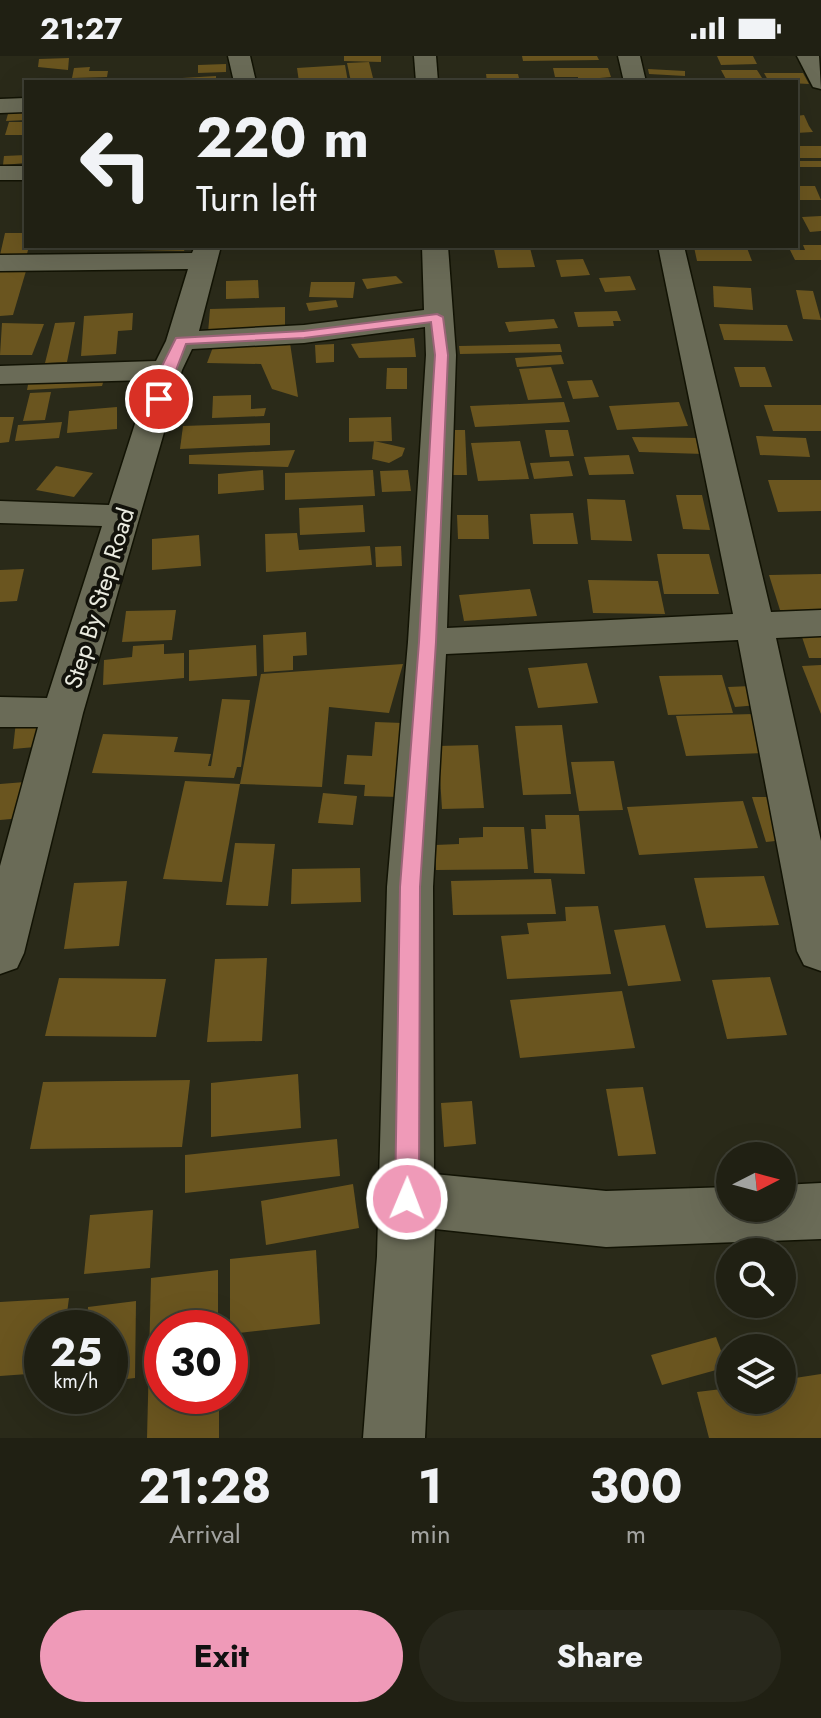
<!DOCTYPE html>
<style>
:root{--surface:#202013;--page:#28281c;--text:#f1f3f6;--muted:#a2a3a0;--line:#3d3e33;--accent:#ef9ab8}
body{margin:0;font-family:Jost,sans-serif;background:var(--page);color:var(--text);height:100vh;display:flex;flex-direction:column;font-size:30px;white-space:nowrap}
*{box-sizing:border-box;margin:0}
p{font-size:26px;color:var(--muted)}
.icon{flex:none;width:44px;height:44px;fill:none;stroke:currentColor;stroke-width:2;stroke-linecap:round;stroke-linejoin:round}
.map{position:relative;height:1382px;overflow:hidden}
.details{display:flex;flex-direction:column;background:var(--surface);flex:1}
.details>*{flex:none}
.guide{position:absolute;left:24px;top:24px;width:774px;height:168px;border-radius:0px;box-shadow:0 8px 32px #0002,0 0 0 2px var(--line);background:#202013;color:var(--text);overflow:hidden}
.needle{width:52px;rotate:84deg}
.controls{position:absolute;left:716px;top:1086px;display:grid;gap:16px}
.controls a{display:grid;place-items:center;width:80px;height:80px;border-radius:50%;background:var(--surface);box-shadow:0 8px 32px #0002,0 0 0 2px var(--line);font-size:40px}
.speed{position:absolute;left:24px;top:1254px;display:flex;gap:16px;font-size:40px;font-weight:700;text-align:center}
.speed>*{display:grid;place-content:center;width:104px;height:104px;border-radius:50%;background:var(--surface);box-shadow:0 8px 32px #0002,0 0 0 2px var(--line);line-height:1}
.speed small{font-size:20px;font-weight:400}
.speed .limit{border:12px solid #d22;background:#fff;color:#111}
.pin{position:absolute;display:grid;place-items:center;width:68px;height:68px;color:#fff;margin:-34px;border:4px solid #fff;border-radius:50%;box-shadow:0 2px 8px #0007}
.me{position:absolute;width:88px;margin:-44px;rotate:1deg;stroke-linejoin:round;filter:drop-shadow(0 0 6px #0008)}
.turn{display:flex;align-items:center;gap:28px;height:168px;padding:0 40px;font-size:36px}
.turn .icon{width:104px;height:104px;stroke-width:2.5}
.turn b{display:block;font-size:56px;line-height:68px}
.eta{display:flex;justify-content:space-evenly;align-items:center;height:136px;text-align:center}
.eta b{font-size:48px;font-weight:700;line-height:56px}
.button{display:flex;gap:16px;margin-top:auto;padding:16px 40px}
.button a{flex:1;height:92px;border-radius:48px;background:var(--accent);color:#111;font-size:32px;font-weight:700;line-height:92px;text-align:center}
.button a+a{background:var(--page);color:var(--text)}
.status{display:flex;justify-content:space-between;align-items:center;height:56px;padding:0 40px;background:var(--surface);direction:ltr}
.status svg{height:22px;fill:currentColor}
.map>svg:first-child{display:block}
.building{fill:#6a551f}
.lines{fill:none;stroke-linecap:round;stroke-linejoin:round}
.minor-casing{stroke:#121304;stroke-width:3}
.minor{fill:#6a6b57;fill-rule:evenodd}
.route{fill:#ef9ab8;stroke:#9b6478;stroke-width:2}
.labels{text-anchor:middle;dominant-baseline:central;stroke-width:8;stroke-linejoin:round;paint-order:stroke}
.street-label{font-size:24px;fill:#eaebe0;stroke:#12120b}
</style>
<div class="status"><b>21:27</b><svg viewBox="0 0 49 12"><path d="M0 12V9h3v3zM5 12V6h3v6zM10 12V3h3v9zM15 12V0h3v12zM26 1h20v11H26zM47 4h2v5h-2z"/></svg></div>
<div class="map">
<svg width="821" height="1382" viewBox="0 0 821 1382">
<rect width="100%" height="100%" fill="#2a2a19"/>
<g class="building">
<path d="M344,0H381V6L344,5Z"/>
<path d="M522,0H597L599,4L523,5Z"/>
<path d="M717,0H753L757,8L721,9Z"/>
<path d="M69,2L68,14L38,11L39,3Z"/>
<path d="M369,6L374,26H351L347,7Z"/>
<path d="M226,8V16L198,17V9Z"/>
<path d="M345,9L348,26H299L297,12Z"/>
<path d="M90,11L89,15H108L107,21L72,22L74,12Z"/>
<path d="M553,12H608L611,21L600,22H611L612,26H578V21H555Z"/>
<path d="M648,13L685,15V20L649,18Z"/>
<path d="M721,14H757L764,25H727Z"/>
<path d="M764,17H803L809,28L769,26Z"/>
<path d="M486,18H518L520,26H487Z"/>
<path d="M216,20V26H182V22Z"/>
<path d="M26,53V64L6,65L9,54Z"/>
<path d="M804,59L809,70L813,76L796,77V60Z"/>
<path d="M9,66H26V79H5Z"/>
<rect x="796" y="90" width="25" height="12"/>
<path d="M26,99V107L3,109L4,100Z"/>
<rect x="796" y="105" width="25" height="6"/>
<path d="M796,130H815L821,144H796Z"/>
<path d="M821,160V175L810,176L802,161Z"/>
<path d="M5,177H26V190H29L27,198L0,199Z"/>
<path d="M803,189H821V204H795L790,194H805Z"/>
<path d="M94,190H186L184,195L94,193Z"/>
<path d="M694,191L747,192L752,205H697Z"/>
<path d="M530,192L535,211L498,212L494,193Z"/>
<path d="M583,203L590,219L561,221L556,204Z"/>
<path d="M26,215L13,259L0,260V216Z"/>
<path d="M396,220L403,227L367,233L362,223Z"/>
<path d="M630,220L636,234L605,236L599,222Z"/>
<path d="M258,224L259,242L226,243V225Z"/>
<path d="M311,226H355L353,242L309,241Z"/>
<path d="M713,230L751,232L753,254L714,251Z"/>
<path d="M796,234L813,235L821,264L803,263Z"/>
<path d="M336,244L338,251L309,255L306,247Z"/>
<path d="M285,251V275L208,277L210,253Z"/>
<path d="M617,255L621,265H613L614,270L578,271L574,256Z"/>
<path d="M133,257L132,274L118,275L116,298L81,300L84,260Z"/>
<path d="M554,263L558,272L509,276L505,266Z"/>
<path d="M75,266L67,306L45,307L55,267Z"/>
<path d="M2,267L44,268L32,299H0Z"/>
<path d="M719,268L787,269L793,285L724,284Z"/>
<path d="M414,282L416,301L359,302L351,288Z"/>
<path d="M290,287L298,341L272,333L261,308L207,307L213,291Z"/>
<path d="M334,288V306L316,307L315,289Z"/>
<path d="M560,288L562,296L460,298L459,290Z"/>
<path d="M561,299L564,308L517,311L515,302Z"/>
<path d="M551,311L562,342L528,344L519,313Z"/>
<path d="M734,311H765L772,331H740Z"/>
<path d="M387,312H407V333H386Z"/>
<path d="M105,320L102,330L27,334L29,323Z"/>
<path d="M592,324L599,341L573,343L567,325Z"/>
<path d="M51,336L45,364L23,365L30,337Z"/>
<path d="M251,339V353L266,352L264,360L212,362L213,340Z"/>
<path d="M564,346L570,366L475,371L470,350Z"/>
<path d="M679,346L688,370L617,374L609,350Z"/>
<path d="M764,349H821V375H773Z"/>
<path d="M117,351V373L67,377L69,355Z"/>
<path d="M0,361H14L9,386L0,387Z"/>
<path d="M391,361L392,385L349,386V362Z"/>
<path d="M62,366L59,382L15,385L18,369Z"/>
<path d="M270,367V389L180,393L183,370Z"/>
<path d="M449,374H465L467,419H450Z"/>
<path d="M545,374H568L574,400L550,401Z"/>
<path d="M756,380L806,382L810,401L760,399Z"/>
<path d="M632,381L700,382L704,398L639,396Z"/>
<path d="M374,385L405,392L402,400L389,407L372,403Z"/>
<path d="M520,385L529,423L478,425L471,387Z"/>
<path d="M295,394L288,411L189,408V399Z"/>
<path d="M629,399L634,418L589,419L584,401Z"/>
<path d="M569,405L573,420L534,423L530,407Z"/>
<path d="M56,410L93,417L74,441L36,434Z"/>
<path d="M263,414L264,434L218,438V418Z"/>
<path d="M373,414L375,440L285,444V417Z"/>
<path d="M408,414L411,435L382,436L380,415Z"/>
<path d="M768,424H821V455L778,456Z"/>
<path d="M676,439H702L710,474L683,473Z"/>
<path d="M587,443L625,444L632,485L591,484Z"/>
<path d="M363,449L365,476L300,479L299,452Z"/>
<path d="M573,457L578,488H533L530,458Z"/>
<path d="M457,459H488L489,483H458Z"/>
<path d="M297,477L299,494L370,490L372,509L266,516L265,478Z"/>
<path d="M199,479L201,510L152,514V483Z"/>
<path d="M401,490L402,510L376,511L375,491Z"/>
<path d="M657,498H709L719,538H664Z"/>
<path d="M24,513L17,545L0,546V514Z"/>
<path d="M821,518V554H780L769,519Z"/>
<path d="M588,524L658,525L665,558L593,557Z"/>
<path d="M530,533L537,560L464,565L459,539Z"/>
<path d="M176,554L172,584L122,586L126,555Z"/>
<path d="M306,576L307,599L293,600V614L264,616L263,579Z"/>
<path d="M821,580V602H809L802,581Z"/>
<path d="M164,588V598L184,597V622L103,629L104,604L132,601L133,590Z"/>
<path d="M256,589L257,620L189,625V594Z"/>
<path d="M587,607L598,647L538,652L528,612Z"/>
<path d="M403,608L389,657L329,651L322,731L240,728L261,618Z"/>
<path d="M821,609V658L802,610Z"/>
<path d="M722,619L733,657L668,659L659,620Z"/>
<path d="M751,630L758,649L735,651L728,631Z"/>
<path d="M222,643L250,644L241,711H237L234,722L92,717L103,678L178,681L174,696L211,698L208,710H211Z"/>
<path d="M754,658L766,697L686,700L676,660Z"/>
<path d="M48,662L46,690L13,693L16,665Z"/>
<path d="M375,666L403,667L398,741L364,740L365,729L344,728L347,699L372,700Z"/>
<path d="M562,669L571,738L523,739L515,670Z"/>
<path d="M478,689L484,752L442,753L438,690Z"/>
<path d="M614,705L623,754L579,755L571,706Z"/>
<path d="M185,725L240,728L222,826L163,823Z"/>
<path d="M25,726L22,762L0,764V728Z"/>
<path d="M323,737L357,740L353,769L318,767Z"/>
<path d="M752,741H772L785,784L766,786Z"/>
<path d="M743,745L758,792L639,799L627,751Z"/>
<path d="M545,759H579L585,818L534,817L531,773H546Z"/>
<path d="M483,771H524L528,813L436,814L435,789L459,788V782L483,781Z"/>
<path d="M235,787L275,788L268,850L226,849Z"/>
<path d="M360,812L361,846L291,848L292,813Z"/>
<path d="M764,820L779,869L706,872L694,822Z"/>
<path d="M551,823L556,858L453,859L451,825Z"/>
<path d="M127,825L119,890L64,893L74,827Z"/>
<path d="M598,850L611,918L507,923L501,880L529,878L527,867L566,865L565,851Z"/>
<path d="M665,869L681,925L628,930L614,874Z"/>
<path d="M267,902L262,985L207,986L215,903Z"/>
<path d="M770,921L787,979L727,983L712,924Z"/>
<path d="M59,922L166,923L156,981L45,980Z"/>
<path d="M622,935L635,992L520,1002L510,944Z"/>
<path d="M298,1018L301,1072L211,1081V1027Z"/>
<path d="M190,1024L182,1091L30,1093L43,1026Z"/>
<path d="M643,1031L656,1098L618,1100L606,1033Z"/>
<path d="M472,1045L476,1088L444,1091L441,1047Z"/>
<path d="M337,1083L340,1120L185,1137V1099Z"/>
<path d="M353,1128L359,1172L266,1189L261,1145Z"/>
<path d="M153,1154L150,1212L84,1218L90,1159Z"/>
<path d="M316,1194L320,1268L230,1278V1203Z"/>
<path d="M218,1214V1272H162V1340H219V1382H147L151,1222Z"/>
<path d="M69,1242L65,1272H42V1317L0,1320V1246Z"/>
<path d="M136,1245L135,1322L110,1325V1272H87L88,1251Z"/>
<path d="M716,1281L727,1311L662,1329L651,1299Z"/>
<path d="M821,1318V1382H709L697,1336L730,1332V1344H782V1324Z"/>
</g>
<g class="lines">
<g class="minor-casing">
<g id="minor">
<path d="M228,0H250L256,26H234Z"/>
<path d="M414,0H436L438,26H416Z"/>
<path d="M618,0H640L646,26H624Z"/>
<path d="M797,0H819L821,33L813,31Z"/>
<path d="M26,42V56L0,57V43Z"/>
<rect x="0" y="110" width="26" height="14"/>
<path d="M195,190H221L199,275L304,269L424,254L422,190H448L456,299L447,572L733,558L658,190H684L771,556L821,554V580L776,582L821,785V915L804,909L797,895L738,584L446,598L433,831L434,1118L606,1135L730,1131V1152H782V1129L821,1127V1183L606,1191L435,1173L425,1382H363L377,1200L387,831L408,586L426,299L425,271L304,287L192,293L182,314L83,657L24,897L17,912L0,918V810L38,671H0V641L47,642L102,470L0,467V445L109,449L149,324L0,328V310L156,305L166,285L188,213L0,215V199L192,197Z"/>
</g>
</g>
<use href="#minor" class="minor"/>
</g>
<path class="route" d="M437,258L443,261L448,299L436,586L420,831L419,1143L415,1151L407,1155L398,1151L395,1143L400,831L419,586L433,331L435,299L431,266L304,282L186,288L165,343L159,348L152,343L160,314L176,282L304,275Z"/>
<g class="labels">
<g class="street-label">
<text transform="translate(99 542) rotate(-73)">Step By Step Road</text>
</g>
</g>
</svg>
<div class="controls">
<a><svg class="needle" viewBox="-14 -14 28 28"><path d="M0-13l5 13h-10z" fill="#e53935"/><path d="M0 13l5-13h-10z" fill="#a2a3a0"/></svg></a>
<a><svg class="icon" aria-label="search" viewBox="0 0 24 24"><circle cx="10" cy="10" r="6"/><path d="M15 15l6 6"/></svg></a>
<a><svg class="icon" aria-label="layers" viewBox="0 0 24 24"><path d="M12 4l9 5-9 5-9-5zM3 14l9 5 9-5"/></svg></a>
</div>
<div class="speed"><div>25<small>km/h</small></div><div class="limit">30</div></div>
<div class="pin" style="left:159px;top:343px;background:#d93025"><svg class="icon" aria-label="arrive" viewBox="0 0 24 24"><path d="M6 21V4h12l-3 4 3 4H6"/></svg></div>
<svg class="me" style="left:407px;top:1143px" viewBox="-20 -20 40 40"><circle r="17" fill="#ef9ab8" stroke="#fff" stroke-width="3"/><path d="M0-11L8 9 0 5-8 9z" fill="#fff"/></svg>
<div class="guide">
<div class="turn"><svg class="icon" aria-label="left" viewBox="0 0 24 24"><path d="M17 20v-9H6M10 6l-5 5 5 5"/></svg><div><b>220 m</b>Turn left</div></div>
</div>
</div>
<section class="details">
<div class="eta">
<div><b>21:28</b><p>Arrival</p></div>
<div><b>1</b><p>min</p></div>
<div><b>300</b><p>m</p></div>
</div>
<div class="button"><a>Exit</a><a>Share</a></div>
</section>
